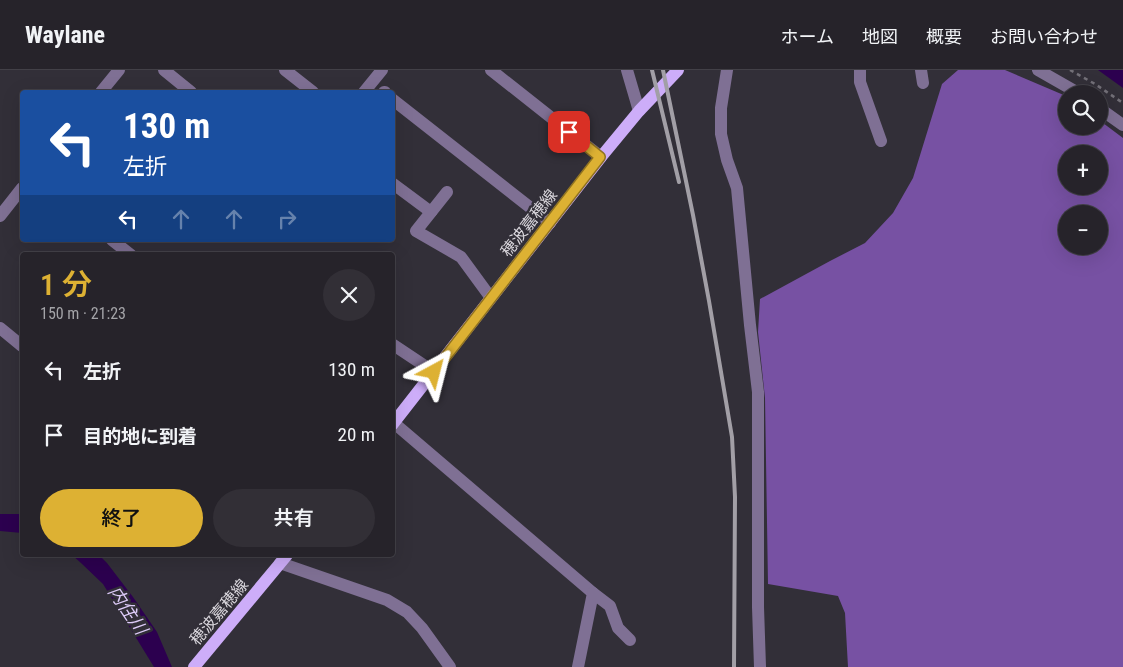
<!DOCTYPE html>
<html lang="ja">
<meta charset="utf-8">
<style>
:root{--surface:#26232a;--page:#322f36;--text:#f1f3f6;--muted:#a4a4a8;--line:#424047;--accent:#ddb133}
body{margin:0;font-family:"Roboto Condensed","Noto Sans JP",sans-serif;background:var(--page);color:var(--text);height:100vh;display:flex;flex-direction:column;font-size:19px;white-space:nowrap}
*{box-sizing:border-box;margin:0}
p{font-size:16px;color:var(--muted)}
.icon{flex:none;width:28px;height:28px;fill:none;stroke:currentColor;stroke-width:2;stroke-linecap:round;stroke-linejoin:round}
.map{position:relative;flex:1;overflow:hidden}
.sheet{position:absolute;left:20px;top:182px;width:375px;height:305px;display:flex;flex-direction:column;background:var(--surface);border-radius:5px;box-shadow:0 5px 20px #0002,0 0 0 1px var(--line)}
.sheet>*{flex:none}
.banner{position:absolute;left:20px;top:20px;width:375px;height:152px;border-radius:5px;box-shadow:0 5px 20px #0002,0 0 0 1px var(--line);background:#1a4fa0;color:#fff;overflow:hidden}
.fabs{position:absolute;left:1058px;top:15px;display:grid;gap:10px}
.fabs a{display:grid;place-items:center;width:50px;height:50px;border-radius:50%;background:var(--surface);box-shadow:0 5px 20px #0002,0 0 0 1px var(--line);font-size:25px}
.pin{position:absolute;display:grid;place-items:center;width:42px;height:42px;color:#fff;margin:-21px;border-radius:10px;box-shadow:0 2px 8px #0006}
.me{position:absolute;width:55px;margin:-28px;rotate:38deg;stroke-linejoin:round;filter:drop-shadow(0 0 4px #0008)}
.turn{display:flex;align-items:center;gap:18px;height:105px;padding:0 20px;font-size:22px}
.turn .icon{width:65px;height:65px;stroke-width:2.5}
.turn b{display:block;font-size:35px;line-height:42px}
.lanes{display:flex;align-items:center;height:48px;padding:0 20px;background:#0003;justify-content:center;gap:25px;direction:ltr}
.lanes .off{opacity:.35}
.round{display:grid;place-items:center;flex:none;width:52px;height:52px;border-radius:26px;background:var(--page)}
.head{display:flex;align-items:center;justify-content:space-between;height:85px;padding:0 20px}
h1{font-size:30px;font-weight:600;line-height:38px;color:var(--accent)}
.primary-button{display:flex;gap:10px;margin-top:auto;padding:10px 20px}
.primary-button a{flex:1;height:58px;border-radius:30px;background:var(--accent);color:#111;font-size:20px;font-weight:600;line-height:58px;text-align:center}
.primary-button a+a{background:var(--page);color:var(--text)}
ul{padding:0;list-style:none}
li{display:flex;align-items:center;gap:15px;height:65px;padding:0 20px}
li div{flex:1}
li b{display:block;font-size:19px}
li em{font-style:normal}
header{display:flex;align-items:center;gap:30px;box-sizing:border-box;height:70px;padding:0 25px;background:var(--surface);border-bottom:1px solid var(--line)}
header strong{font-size:24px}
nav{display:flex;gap:28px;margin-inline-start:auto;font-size:18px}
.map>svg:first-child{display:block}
.forest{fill:#7751a3;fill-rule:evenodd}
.water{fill:#2c004f}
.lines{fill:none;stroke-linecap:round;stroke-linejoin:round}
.path{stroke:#737078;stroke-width:2.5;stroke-dasharray:4 4;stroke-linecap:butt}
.minor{stroke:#7f7094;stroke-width:12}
.major{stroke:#cdadf9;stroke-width:12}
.rail{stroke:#a29fa6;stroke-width:4}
.route-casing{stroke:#907321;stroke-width:12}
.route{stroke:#ddb133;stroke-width:9}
.labels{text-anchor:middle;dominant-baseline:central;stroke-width:5;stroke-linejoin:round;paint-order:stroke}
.street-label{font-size:16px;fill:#d9d6dc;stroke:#322f38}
.water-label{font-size:18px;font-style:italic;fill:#ddcbf8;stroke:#322f38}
</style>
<header>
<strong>Waylane</strong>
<nav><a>ホーム</a><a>地図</a><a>概要</a><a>お問い合わせ</a></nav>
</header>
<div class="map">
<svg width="1123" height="597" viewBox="0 0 1123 597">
<rect width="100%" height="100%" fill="#322f38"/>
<path class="forest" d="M958,0H1005L1066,26V56H1099V50L1123,68V597H848L845,543L838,526L768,514L765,328L758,262L760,229L830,191L865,173L893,143L913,108L942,14ZM1066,84H1099V116H1066ZM1066,144H1099V176H1066Z"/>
<g class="water">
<path d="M1098,0H1123V18Z"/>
<path d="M0,444H22V463L0,461Z"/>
<path d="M72,485H99L107,493L133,527L157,562L172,597H154L103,514L81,493Z"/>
</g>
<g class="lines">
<path class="path" d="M1070,0L1095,14L1123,33"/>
<g class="minor">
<path d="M164,0L191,22"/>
<path d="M285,0L313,22"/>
<path d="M491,0L601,87"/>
<path d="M627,0L639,41"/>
<path d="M727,0L721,38V64L727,90L737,118L750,255L758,322V537L760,597"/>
<path d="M860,0V12L881,71"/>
<path d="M921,0L923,13"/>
<path d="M1038,0L1080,24"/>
<path d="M101,22L119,0"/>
<path d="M364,22L382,0"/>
<path d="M384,22H385"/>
<path d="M392,29L550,153"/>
<path d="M1099,38L1123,55"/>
<path d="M392,113L431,142"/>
<path d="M447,122L416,161L461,187L491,228"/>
<path d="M0,146L22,118"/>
<path d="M112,170L131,185"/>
<path d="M0,258L22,276"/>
<path d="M392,274L434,302"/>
<path d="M394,353L593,523L578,597"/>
<path d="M280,493L387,530L407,542L422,558L450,597"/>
<path d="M593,523L610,536L618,558L630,570"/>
</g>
<g class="major">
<path d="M392,355L601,87L639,41L678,0"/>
<path d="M194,597L287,485"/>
</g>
<g class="rail">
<path d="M652,0L679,112"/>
<path d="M663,0L693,145L709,231L732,367L735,427L734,597"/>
</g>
</g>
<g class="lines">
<g class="route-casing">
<path id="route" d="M434,302L600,87L569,62"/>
</g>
<use href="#route" class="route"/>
</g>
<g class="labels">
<g class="street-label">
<text transform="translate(529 153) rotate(-52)">穂波嘉穂線</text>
<text transform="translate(219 542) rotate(-50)">穂波嘉穂線</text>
</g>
<g class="water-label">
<text transform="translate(128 540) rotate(56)">内住川</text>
</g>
</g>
</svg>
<div class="fabs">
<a><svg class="icon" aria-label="search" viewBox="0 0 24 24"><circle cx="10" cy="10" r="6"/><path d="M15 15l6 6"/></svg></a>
<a>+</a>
<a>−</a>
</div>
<div class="pin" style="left:569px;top:62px;background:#d93025"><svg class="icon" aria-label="arrive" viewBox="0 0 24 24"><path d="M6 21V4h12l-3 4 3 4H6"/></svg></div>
<svg class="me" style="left:434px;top:302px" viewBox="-20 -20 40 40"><path d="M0-17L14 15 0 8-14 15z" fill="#ddb133" stroke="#fff" stroke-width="4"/></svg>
<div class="banner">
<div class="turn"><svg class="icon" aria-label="left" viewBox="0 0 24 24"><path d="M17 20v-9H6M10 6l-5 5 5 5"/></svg><div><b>130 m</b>左折</div></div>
<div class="lanes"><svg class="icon" aria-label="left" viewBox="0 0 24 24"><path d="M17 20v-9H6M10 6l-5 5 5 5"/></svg><svg class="icon off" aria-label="ahead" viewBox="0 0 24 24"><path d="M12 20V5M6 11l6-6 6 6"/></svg><svg class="icon off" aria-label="ahead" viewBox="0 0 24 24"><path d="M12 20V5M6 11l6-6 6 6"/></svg><svg class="icon off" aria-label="right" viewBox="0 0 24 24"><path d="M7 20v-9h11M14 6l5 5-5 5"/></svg></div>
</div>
<section class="sheet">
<div class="head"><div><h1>1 分</h1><p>150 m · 21:23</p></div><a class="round"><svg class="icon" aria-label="close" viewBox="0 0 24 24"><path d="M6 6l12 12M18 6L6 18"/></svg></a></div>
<ul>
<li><svg class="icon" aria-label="left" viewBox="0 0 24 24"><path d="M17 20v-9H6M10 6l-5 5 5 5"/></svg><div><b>左折</b></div><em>130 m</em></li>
<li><svg class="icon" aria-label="arrive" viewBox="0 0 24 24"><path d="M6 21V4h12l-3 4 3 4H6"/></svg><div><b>目的地に到着</b></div><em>20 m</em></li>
</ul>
<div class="primary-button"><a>終了</a><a>共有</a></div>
</section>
</div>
